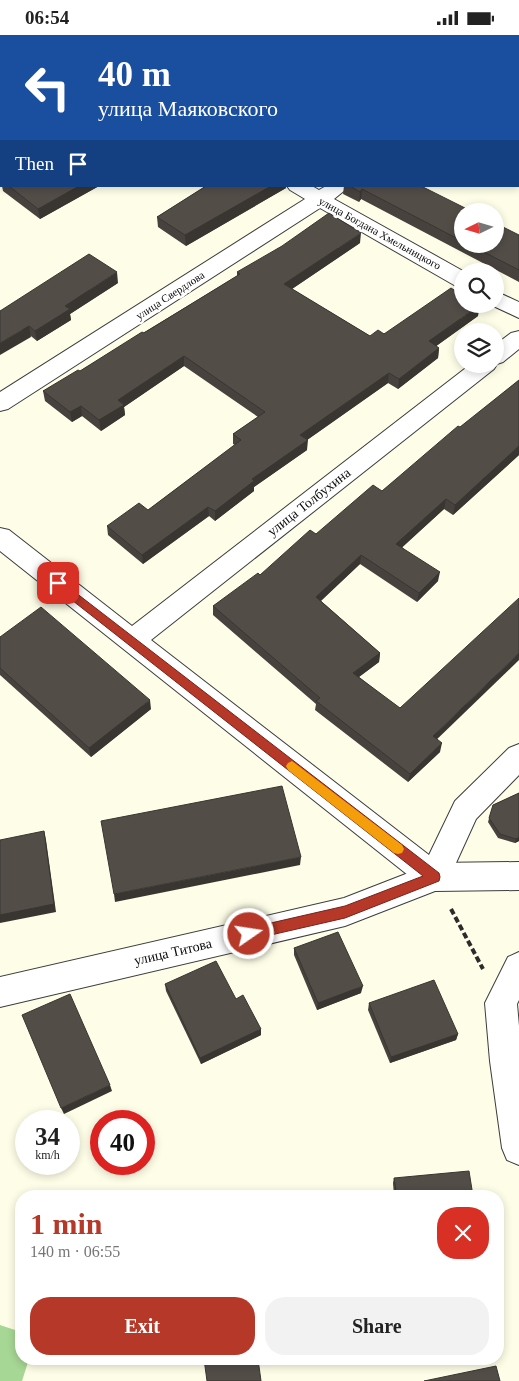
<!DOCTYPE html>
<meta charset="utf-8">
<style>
:root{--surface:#fff;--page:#f2f2f2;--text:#222;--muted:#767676;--accent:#b53828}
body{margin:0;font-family:Georgia,serif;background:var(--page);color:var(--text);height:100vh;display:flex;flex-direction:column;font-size:19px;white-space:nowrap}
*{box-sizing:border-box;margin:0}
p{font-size:16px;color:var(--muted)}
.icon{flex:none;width:28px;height:28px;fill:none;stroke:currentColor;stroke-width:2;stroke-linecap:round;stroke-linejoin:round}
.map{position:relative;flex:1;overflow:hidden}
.sheet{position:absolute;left:15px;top:1155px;width:489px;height:175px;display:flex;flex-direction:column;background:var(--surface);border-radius:20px;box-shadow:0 2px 8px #0003}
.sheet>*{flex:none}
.top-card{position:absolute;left:0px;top:0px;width:520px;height:152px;box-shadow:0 2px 8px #0003;background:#1a4fa0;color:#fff;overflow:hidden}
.needle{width:32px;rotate:265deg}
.controls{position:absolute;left:454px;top:168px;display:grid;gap:10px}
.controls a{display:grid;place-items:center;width:50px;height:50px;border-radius:50%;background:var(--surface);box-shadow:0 2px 8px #0003;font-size:25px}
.speed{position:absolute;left:15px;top:1075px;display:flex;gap:10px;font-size:25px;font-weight:700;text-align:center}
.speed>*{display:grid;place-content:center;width:65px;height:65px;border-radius:50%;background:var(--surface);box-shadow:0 2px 8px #0003;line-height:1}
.speed small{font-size:12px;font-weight:400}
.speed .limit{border:8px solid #d22;background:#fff;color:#111}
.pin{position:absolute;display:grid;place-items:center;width:42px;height:42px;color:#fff;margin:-21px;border-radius:10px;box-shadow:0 2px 8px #0006}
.me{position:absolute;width:55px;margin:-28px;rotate:77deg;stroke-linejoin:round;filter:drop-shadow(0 0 4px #0008)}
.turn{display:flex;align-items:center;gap:18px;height:105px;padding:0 15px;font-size:22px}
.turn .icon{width:65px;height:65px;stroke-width:2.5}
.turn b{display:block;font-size:35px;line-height:42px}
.then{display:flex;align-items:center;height:48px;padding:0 15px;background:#0003;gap:10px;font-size:19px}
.round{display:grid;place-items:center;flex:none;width:52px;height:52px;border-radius:20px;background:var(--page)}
.headline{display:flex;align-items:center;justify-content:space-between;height:85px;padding:0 15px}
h1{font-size:30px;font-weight:600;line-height:38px;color:var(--accent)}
.action{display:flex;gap:10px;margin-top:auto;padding:10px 15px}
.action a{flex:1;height:58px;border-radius:20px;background:var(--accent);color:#fff;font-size:20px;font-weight:600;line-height:58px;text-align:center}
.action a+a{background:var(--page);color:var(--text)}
.status{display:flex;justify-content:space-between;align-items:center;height:35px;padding:0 25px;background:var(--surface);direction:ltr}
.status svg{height:14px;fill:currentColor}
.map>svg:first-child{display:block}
.forest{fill:#a7d794}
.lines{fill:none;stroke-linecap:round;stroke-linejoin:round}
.minor-casing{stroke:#3d3d3d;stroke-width:2}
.tertiary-casing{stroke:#3d3d3d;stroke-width:2}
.path{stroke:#2c2c2c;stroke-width:4;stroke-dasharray:6 3;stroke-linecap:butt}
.minor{fill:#fff;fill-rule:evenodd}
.tertiary{fill:#fff;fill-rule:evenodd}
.wall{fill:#47423d}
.shaded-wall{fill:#393632}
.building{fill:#524d47;stroke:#393632}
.route{fill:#b53828;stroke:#76241a}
.slow{fill:#f59e0b}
.labels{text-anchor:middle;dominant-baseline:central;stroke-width:5;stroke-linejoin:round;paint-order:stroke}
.far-street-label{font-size:11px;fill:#0a0a0a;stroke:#fff}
.street-label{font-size:14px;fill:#0a0a0a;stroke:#fff}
</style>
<div class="status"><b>06:54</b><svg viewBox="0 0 49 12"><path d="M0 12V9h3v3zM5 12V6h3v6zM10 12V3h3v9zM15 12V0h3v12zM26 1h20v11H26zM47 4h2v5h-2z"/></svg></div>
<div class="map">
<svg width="519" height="1346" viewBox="0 0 519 1346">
<rect width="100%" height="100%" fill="#fefee8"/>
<path class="forest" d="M0,1290L21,1297V1324H29L22,1346H0Z"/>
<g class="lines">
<g class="minor-casing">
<g id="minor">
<path d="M287,151H312L319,155L326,151H350L334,164L463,236L462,252L454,250L320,173L8,374L0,376V357L305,164L290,155Z"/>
<path d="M495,256L519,267V283L489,269H495Z"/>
<path d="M519,296V314L503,327L497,329L494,334L151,605L429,820L455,766L509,713L519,709V740L476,784L445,852L434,856L423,852L0,516V493L9,495L132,591L471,329H495V310L511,298Z"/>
<path d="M519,917V965L517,969L519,991V1130L507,1125L502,1113L490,1026L485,968L508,922Z"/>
</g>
</g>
<g class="tertiary-casing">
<path id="tertiary" d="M519,827V855L435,856L345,891L0,972V942L344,863L434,828Z"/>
</g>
<path class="path" d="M451,874L483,934"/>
<use href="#minor" class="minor"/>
<use href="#tertiary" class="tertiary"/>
</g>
<g class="wall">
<path d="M423,0H519V54V1H425Z"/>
<path d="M2,151H99L40,184L3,156Z"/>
<path d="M206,151H286V153L186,211L158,192L157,182Z"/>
<path d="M344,151H350L462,176V209H495L519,200V247L361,164L359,167L343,159Z"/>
<path d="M360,208L292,254L370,301L478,281L436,311L439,313L438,323L398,354L388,348L307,405V415L254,452V456L215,486L209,481L143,529L108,500L107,491L148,475L235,410L233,409V399L258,382L184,331L124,372L125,380L101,396L82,381L72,387L45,366L43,356L80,336L237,241V237Z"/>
<path d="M118,248L70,279L71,285L37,306L0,276Z"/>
<path d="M519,345V420L453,480L444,474L402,512L438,546L417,567L360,529L321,566L380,618L379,627L359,642L437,704L440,717L408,747L315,675L316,669L213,580V571L260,540L316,499L382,456Z"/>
<path d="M0,602L151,674L91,722L0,640Z"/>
<path d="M519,758V806L515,808L498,803L488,787L493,770Z"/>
<path d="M294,913L361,958L317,975L294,920Z"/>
<path d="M165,949L236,964L261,1000L201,1029L166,956Z"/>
<path d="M369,968L458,999L456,1005L390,1028L368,975Z"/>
<path d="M394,1143L473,1161H394L393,1148Z"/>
</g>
<g class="shaded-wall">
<path d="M142,0H161L159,1H139Z"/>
<path d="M342,0H358L356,1H340Z"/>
<path d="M1,64V75L0,76V65Z"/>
<path d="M79,151H99L40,184L38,174Z"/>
<path d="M271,151H286V153L186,211L185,200Z"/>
<path d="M362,154L361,164L359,167L360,157Z"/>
<path d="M361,198L360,208L283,260L284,249Z"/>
<path d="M117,237L118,248L70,279L71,285L37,306L35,296L65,271Z"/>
<path d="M480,270L478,281L428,317L429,306Z"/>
<path d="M29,291L31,302L0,320V308Z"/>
<path d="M439,313L438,323L398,354L399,344Z"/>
<path d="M184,321V331L124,372L125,380L101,396L99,385L118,365Z"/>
<path d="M389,338L388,348L300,410V400Z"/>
<path d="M81,371L82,381L72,387L70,377Z"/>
<path d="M308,405L307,415L254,452V456L215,486V476L252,444Z"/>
<path d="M519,411V420L453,480L455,470Z"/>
<path d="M446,464L444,474L395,519L396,509Z"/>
<path d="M208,472L209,481L143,529L142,520Z"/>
<path d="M361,520L360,529L315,571L316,562Z"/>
<path d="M440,537L438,546L417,567L419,558Z"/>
<path d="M380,618L379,627L352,647L353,638Z"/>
<path d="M519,618V625L431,710L433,701Z"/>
<path d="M150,665L151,674L91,722L89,713Z"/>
<path d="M442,708L440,717L408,747L410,739Z"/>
<path d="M44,796L46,805L56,877L0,888V880Z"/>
<path d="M519,802V806L515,808L516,804Z"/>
<path d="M301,822L300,830L115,867L114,859Z"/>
<path d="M363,951L361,958L317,975L318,968Z"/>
<path d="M261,994V1000L201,1029L200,1023Z"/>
<path d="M458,999L456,1005L390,1028L391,1022Z"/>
<path d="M110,1050L112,1056L64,1079L61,1073Z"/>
</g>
<g class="building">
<path d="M0,0H142L139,1H1V26L0,25Z"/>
<path d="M285,0H342L340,1H283Z"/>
<path d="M444,0H519V43V1H447Z"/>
<path d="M1,28V64L0,65V29Z"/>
<path d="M9,151H79L38,174Z"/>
<path d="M206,151H271L185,200L157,182Z"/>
<path d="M350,151H421L471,176H462V206L362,154L360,157Z"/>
<path d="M329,178L361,198L284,249L370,301L378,295L384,299L451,253L462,260V269H477L480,270L429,306L439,313L399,344L389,338L300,400L308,405L252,444L254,446L215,476L208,472L142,520L107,491L139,468L148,475L241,405L233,399L265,377L184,321L118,365L124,370L99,385L81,371L70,377L43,356L78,335L80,336L142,297L144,298L240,239L237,237L282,211Z"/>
<path d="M495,188L519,200V235L468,209H495Z"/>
<path d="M89,219L117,237L65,271L70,274L35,296L29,291L0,308V276Z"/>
<path d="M519,345V411L455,470L446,464L396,509L440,537L419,558L361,520L316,562L380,618L353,638L400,673L519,563V618L433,701L442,708L410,739L316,666L320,663L213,571L258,538L260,540L310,495L316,499L373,450L382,456L458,391L460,392Z"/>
<path d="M41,572L150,665L89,713L0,633V602Z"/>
<path d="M282,751L301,822L114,859L101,786Z"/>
<path d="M519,758V802L516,804L500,799L489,783L493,770Z"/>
<path d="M44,796L54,869L0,880V805Z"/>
<path d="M338,897L363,951L318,968L294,913Z"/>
<path d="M216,926L236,964L243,960L261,994L200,1023L165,949Z"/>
<path d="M434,945L458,999L391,1022L369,968Z"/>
<path d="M70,959L110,1050L61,1073L22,980Z"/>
<path d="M469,1136L473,1161H397L394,1143Z"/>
<path d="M204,1324H258L261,1346H207Z"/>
<path d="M496,1331L500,1346H424Z"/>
</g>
<path class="route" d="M58,544L439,838L440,842L439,846L345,883L249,905L245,903L243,899L245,895L249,893L345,871L423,841L54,551L53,548L54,545Z"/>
<path class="slow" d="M292,726L402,810L404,814L402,818L398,819L394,818L288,735L286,731L288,728Z"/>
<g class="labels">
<g class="far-street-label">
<text transform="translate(380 198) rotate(29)">улица Богдана Хмельницкого</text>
<text transform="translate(170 260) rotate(-33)">улица Свердлова</text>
</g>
<g class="street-label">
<text transform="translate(309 467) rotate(-38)">улица Толбухина</text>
<text transform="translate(173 917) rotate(-13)">улица Титова</text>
</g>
</g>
</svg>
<div class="controls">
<a><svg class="needle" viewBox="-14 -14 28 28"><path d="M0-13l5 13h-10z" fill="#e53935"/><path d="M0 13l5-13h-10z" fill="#767676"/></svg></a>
<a><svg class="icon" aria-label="search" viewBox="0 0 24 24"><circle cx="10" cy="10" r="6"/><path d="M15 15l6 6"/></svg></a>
<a><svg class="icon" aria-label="layers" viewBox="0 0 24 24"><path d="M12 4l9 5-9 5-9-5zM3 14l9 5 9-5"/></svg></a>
</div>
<div class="speed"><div>34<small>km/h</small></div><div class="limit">40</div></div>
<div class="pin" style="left:58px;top:548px;background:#d93025"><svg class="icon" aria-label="arrive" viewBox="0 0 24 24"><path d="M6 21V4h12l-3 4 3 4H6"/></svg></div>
<svg class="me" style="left:249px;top:899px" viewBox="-20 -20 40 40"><circle r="17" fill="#b53828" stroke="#fff" stroke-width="3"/><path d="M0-11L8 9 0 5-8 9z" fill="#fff"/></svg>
<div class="top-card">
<div class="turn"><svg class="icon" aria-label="left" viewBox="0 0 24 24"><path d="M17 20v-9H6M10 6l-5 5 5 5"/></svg><div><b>40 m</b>улица Маяковского</div></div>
<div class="then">Then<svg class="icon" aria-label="arrive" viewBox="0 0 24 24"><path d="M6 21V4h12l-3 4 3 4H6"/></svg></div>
</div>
<section class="sheet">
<div class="headline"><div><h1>1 min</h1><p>140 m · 06:55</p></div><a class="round" style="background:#d93025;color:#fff"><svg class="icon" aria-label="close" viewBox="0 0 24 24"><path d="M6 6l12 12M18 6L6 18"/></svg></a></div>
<div class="action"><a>Exit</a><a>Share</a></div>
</section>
</div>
